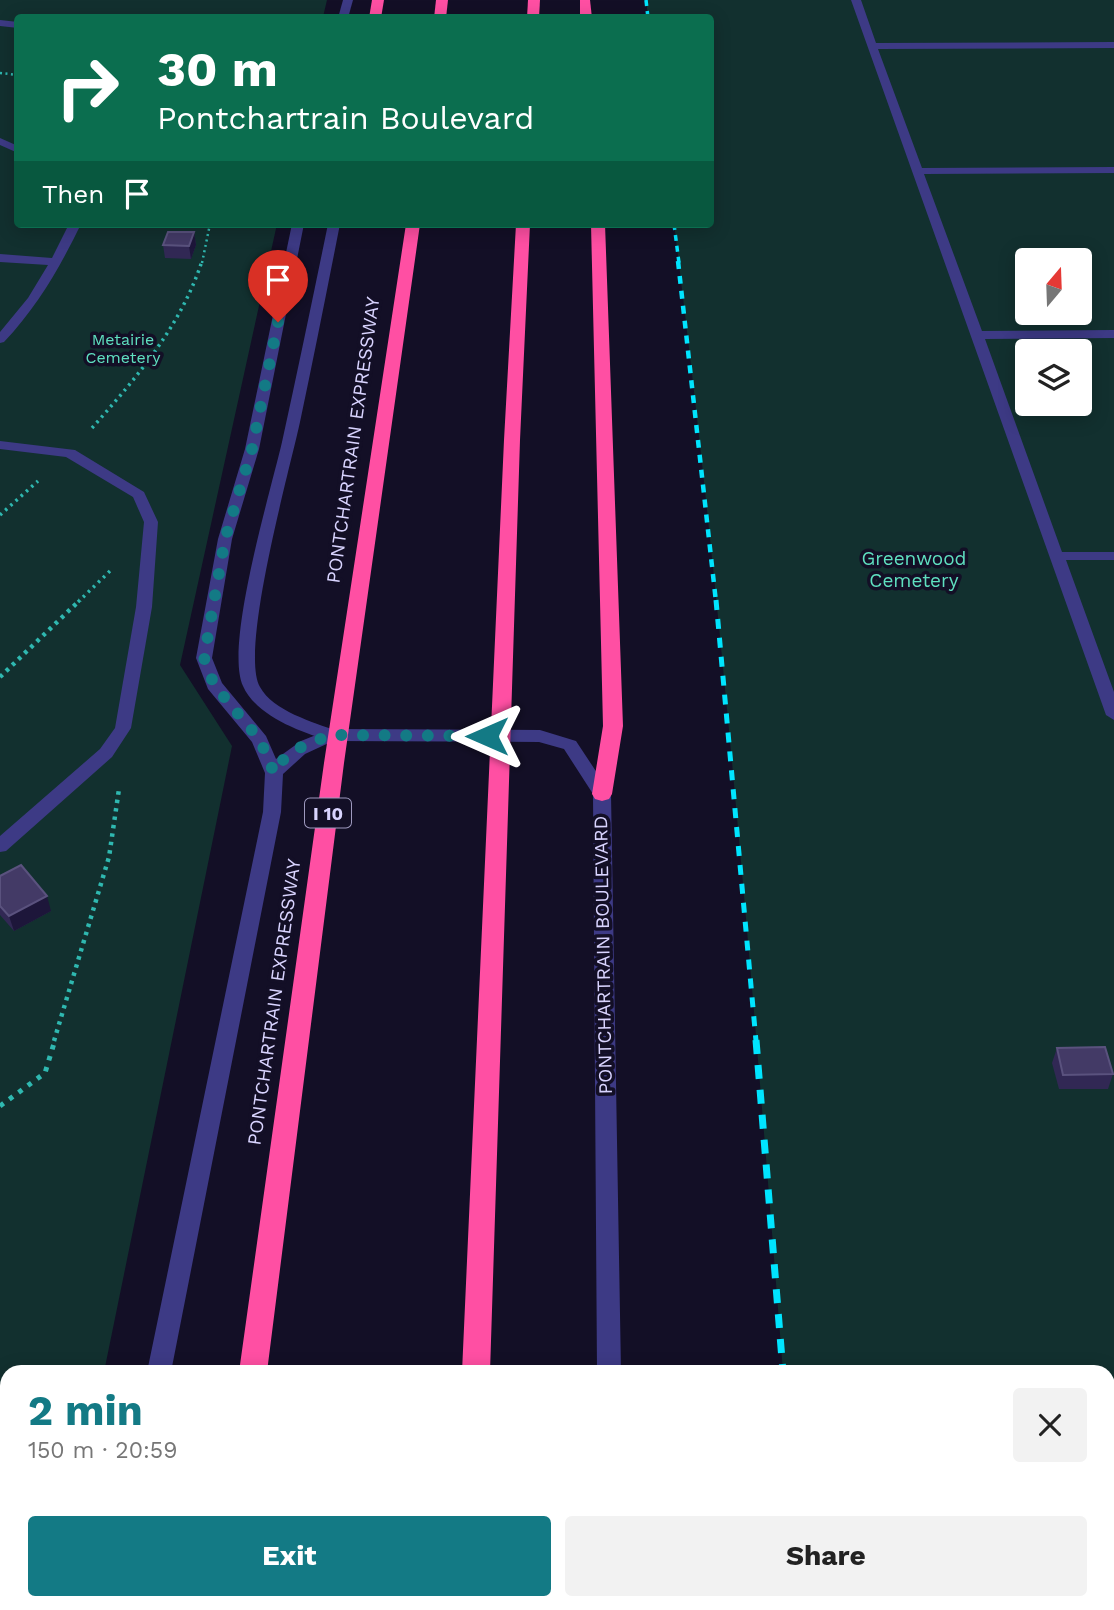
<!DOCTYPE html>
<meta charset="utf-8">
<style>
:root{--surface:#fff;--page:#f2f2f2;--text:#222;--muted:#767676;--accent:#137a85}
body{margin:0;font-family:"Work Sans",sans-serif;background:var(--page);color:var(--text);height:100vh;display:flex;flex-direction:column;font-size:26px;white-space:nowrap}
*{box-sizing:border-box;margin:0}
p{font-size:23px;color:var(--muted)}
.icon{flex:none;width:38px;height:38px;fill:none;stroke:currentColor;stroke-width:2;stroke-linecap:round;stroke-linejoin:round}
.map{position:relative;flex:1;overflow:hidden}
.drawer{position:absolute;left:0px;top:1365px;width:1115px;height:245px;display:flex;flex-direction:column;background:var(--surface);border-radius:21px 21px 0 0;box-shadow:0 4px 18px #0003}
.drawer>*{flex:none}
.banner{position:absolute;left:14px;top:14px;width:700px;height:214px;border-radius:7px;box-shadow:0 4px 18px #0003;background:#0b6e4f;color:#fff;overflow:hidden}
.needle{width:46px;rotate:19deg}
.tools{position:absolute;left:1015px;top:248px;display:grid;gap:14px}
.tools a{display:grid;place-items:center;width:77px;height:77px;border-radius:7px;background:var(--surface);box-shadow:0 4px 18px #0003;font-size:35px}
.pin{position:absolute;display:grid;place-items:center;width:60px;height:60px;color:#fff;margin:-72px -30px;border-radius:50% 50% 50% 0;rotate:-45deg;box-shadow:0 0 7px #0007}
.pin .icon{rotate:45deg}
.me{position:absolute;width:77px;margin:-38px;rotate:270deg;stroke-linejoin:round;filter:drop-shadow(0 0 5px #0008)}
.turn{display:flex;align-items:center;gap:24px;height:147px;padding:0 28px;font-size:32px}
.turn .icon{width:91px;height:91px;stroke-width:2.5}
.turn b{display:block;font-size:49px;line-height:60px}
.then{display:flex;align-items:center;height:66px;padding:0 28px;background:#0003;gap:14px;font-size:26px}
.round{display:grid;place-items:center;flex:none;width:74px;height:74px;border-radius:7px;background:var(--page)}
.head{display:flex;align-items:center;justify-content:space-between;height:119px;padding:0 28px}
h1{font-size:42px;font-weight:700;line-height:52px;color:var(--accent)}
.action{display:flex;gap:14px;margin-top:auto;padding:14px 28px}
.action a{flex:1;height:80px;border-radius:7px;background:var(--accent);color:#fff;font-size:28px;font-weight:700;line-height:80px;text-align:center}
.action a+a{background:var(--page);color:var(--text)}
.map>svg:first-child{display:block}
.green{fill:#12302f;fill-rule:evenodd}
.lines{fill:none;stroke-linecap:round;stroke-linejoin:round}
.path-far3{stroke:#2fb8b0;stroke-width:2.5;stroke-dasharray:2 3.5;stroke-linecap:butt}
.path-far2{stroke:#2fb8b0;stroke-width:3.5;stroke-dasharray:2.5 4.5;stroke-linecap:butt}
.path-far1{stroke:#2fb8b0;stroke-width:4.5;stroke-dasharray:3.5 5;stroke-linecap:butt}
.path{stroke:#2fb8b0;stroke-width:5;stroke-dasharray:4.5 7;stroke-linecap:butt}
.service{fill:#3d3a85;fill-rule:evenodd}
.minor{fill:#3d3a85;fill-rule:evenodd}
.tertiary{fill:#3d3a85;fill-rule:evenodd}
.motorway{fill:#ff4fa3;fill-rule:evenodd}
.rail-far3{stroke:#00e5ff;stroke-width:3.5;stroke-dasharray:6 5;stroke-linecap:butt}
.rail-far2{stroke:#00e5ff;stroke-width:4.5;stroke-dasharray:8 7;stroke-linecap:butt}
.rail-far1{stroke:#00e5ff;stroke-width:5;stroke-dasharray:10 9;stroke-linecap:butt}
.rail{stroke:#00e5ff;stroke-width:7;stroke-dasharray:14 11;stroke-linecap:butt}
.wall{fill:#312854}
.shaded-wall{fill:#1d163a}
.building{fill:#433a66;stroke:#5a527e;stroke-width:2}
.route{stroke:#137a85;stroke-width:12;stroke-dasharray:0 21.6}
.labels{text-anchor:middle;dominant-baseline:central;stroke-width:7;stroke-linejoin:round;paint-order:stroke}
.far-park-label{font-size:16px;fill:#5fe0c0;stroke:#130f26}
.shield{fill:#130f26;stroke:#9e99be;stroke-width:2}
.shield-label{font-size:18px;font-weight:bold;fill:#d9d4ff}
.street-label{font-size:19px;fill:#d9d4ff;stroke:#130f26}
.park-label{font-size:19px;fill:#5fe0c0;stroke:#130f26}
</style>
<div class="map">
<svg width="1114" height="1610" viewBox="0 0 1114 1610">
<rect width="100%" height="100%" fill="#130f26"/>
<g class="green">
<path d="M0,0H327L323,17L18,18V224H277L180,665L232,746L104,1372H7V1603H57L56,1610H0Z"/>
<path d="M646,0H1114V1610H801V1603H1108V1372H783C753,989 722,605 674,224H710V18L648,17ZM1027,261H1080V313H1027ZM1027,352H1080V404H1027Z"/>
</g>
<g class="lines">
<g class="path-far3">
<path d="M0,73L18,75"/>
<path d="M202,263L210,224"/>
</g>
<g class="path-far2">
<path d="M92,428C137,377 181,326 202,261"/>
<path d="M0,515L38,481"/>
<path d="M78,602L111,570"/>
</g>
<g class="path-far1">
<path d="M0,677L80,600"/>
<path d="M54,1041L109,857L119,789"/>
</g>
<g class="path">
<path d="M0,1106L45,1073L55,1040"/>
<path d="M0,1582L7,1583"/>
<path d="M15,1610L17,1603"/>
</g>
<g class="service">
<path d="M851,0H861L876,43L1114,42V48L878,49L922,168L1114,167V173L924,174L982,331L1114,330V338L985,339L1062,552H1114V560H1066L1114,692V720L1106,715Z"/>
<path d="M0,20L18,22V28L0,26Z"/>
<path d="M0,138L18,146V153L0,145Z"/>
<path d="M69,224H81C60,267 38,306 4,342L0,343V332L28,298L48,265L0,262V254L52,258Z"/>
<path d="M0,441L75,450L144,492L158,522L152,607L131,728L112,757L6,851L0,852V836L100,749L115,728L136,607L144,522L133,497L66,457L0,449Z"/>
</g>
<g class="minor">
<path d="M343,0H353L348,18H338Z"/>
<path d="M328,224H340C327,290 314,356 300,422C290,469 239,651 260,687C273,711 313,722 337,731L339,735L337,739L331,741C302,733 256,716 243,686C224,646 271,490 282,442C298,369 313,297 328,224Z"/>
</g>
<g class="tertiary">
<path d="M292,224H304L259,449L232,539L212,658L222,683L266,736L276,759L301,741L331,729L540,730L576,741L611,794L621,1372H597L593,794L564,749L539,742L333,741L305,754L283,774L281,812L171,1372H147L263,812L265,773L252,742L208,689L196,658L218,539L245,449Z"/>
<path d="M98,1603H124L123,1610H97Z"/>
<path d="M599,1603H625L626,1610H600Z"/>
</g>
<g class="motorway">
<path d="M372,0H384L381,18H369Z"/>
<path d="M436,0H448L446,18H434Z"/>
<path d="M528,0H540L539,18H527Z"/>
<path d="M580,0H590L592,18H580Z"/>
<path d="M406,224H420L344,763L267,1372H239L324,763Z"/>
<path d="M516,224H530L520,440L490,1372H462L504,440Z"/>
<path d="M591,224H605L623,726L612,794L609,799L602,801L595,799L592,794L603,726Z"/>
<path d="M208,1603H238V1610H206Z"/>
<path d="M454,1603H484V1610H453Z"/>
</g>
<g class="rail-far3">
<path d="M646,0L648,18"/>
<path d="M674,224L679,263"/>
</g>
<path class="rail-far2" d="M678,261L716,602"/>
<path class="rail-far1" d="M716,600L756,1041"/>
<g class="rail">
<path d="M756,1040L783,1372"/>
<path d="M802,1603V1610"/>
</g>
</g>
<g class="wall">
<path d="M194,232L196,245L191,259L165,258L163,245Z"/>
<path d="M0,876L51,911L14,931L0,915Z"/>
<path d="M1057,1048L1113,1074L1108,1089H1059L1052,1063Z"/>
<path d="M1108,1447L1114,1448V1514H1108Z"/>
</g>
<g class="shaded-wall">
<path d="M194,232L196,245L191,259L189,246Z"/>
<path d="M47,896L51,911L14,931L9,916Z"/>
</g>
<g class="building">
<path d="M168,232H194L189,246L163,245Z"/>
<path d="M21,865L47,896L9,916L0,906V876Z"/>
<path d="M1105,1047L1113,1074L1063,1075L1057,1048Z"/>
<path d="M1108,1447L1114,1448V1501H1108Z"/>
</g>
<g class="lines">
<path class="route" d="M278,322L252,449L225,539L204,658L214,685L260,740L274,773L283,760L304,745L331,735L487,736"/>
</g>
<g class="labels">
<g class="far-park-label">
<text x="123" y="339">Metairie<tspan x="123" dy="18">Cemetery</tspan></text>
</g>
<rect class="shield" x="305" y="798.5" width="46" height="29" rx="5"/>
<g class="shield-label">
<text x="328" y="813">I 10</text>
</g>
<g class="street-label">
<text transform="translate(353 440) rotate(-82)">PONTCHARTRAIN EXPRESSWAY</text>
<text transform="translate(603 955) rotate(-91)">PONTCHARTRAIN BOULEVARD</text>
<text transform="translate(274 1002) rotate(-82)">PONTCHARTRAIN EXPRESSWAY</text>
</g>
<g class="park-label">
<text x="914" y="558">Greenwood<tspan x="914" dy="22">Cemetery</tspan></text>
</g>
</g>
</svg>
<div class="tools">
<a><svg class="needle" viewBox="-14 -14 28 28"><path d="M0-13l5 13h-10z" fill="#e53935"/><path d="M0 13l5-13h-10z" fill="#767676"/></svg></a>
<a><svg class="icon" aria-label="layers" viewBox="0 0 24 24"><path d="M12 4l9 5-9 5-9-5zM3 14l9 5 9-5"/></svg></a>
</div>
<div class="pin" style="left:278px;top:322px;background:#d93025"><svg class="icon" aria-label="arrive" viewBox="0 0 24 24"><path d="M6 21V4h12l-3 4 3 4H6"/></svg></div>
<svg class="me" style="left:487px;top:736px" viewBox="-20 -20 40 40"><path d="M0-17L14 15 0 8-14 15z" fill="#137a85" stroke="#fff" stroke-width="4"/></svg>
<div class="banner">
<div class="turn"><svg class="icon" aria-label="right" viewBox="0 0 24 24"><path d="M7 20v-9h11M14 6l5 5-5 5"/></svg><div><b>30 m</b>Pontchartrain Boulevard</div></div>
<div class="then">Then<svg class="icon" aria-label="arrive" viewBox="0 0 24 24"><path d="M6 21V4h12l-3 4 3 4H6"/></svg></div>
</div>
<section class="drawer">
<div class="head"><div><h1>2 min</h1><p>150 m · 20:59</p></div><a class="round"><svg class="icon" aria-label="close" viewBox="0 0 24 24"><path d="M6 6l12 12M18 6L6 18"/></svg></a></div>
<div class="action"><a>Exit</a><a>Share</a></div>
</section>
</div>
